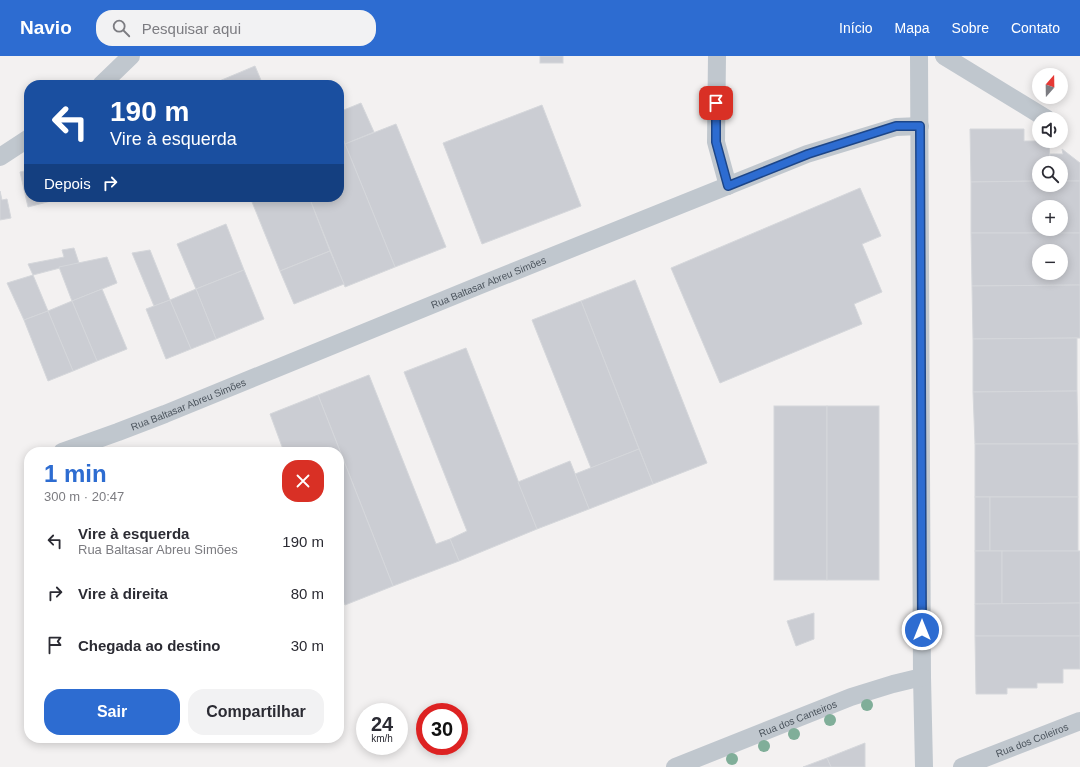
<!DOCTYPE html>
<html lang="pt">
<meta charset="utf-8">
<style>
:root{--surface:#fff;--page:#f2f2f3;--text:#2b2b33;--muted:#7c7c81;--accent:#2d6cd1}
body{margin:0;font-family:Arial,sans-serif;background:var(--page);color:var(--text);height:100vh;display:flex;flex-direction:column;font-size:15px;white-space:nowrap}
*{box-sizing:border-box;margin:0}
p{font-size:13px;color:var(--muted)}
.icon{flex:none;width:22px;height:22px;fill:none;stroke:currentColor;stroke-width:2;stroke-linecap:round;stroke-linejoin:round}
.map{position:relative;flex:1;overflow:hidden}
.drawer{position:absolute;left:24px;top:391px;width:320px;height:296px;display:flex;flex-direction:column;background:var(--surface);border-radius:16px;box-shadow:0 2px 10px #0003}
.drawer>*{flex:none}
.top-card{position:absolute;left:24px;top:24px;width:320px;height:122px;border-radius:16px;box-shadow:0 2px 10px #0003;background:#1a4fa0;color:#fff;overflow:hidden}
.needle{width:26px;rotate:20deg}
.controls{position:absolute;left:1032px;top:12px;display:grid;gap:8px}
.controls a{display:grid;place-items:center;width:36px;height:36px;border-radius:50%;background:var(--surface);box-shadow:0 2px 10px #0003;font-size:20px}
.speed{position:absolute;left:356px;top:647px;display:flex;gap:8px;font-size:20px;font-weight:700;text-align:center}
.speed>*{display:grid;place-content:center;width:52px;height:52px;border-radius:50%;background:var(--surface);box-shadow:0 2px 10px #0003;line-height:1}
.speed small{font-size:10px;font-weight:400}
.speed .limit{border:6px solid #d22;background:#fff;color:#111}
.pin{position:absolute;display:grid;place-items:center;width:34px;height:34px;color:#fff;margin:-17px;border-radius:8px;box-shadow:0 2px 6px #0006}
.me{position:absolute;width:44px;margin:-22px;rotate:0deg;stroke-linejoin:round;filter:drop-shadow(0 0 3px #0008)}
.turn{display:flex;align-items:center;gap:14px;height:84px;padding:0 20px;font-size:18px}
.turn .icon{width:52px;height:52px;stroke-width:2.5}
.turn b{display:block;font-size:28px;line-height:34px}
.then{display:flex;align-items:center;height:38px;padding:0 20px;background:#0003;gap:8px;font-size:15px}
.round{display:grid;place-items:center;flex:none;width:42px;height:42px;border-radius:16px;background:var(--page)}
.overview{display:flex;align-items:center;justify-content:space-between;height:68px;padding:0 20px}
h1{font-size:24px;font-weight:700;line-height:30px;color:var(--accent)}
.action{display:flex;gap:8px;margin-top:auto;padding:8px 20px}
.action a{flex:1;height:46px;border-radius:16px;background:var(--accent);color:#fff;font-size:16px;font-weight:700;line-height:46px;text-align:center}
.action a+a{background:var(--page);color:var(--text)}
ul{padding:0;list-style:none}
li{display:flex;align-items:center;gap:12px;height:52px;padding:0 20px}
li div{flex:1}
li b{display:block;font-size:15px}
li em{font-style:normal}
header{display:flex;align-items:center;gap:24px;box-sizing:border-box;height:56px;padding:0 20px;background:var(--accent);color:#fff}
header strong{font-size:19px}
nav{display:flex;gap:22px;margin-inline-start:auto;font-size:14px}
.search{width:280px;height:36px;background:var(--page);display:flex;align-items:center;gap:10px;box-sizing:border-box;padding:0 14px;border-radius:16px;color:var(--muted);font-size:15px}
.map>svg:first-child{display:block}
.building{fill:#cbcdd3;stroke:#d5d7db;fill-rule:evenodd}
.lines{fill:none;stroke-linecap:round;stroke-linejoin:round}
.minor{stroke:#c0c7ce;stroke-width:18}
.tree{fill:#80ae99}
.route-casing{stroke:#1d4688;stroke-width:10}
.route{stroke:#2d6cd1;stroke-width:7}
.labels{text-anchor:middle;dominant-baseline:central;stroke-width:3;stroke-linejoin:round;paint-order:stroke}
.street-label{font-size:10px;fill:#4a535c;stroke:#fff}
</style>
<header>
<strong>Navio</strong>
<div class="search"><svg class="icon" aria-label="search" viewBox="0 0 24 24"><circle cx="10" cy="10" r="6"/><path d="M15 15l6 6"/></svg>Pesquisar aqui</div>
<nav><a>Início</a><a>Mapa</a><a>Sobre</a><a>Contato</a></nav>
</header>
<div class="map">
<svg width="1080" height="711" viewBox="0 0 1080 711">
<rect width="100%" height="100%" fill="#f3f1f1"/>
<g class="building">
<rect x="540" y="0" width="23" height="7"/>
<path d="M255,10L263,29H219L217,26Z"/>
<path d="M361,47L374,76L345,88L339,73V56Z"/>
<path d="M542,49L581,150L482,188L443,87Z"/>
<path d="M396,68L446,191L395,211L345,88Z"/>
<path d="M339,73L395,211L345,231L309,141H339Z"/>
<path d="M970,73H1024V85H1049L1050,107H1039V125L971,126Z"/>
<path d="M1062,93L1080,107V125H1061V107H1050V98H1063Z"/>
<path d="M29,114V141H50L51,145L28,151L20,116Z"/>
<path d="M1039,125V129H1061V125H1080V177H971V126ZM1039,151H1061V173H1039Z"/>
<path d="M860,132L881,180L862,188L882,236L854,248L862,268L720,327L671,212Z"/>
<path d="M0,135L2,144L7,143L11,162L0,164Z"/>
<path d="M250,141H309L330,195L280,215Z"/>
<path d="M226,168L244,214L196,233L177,188Z"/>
<path d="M971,177H1080V229L972,230ZM1039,195H1061V217H1039Z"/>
<path d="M74,192L79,207L33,219L28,208L64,201L62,194Z"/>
<path d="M150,194L170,244L154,250L132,197Z"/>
<path d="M330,195L344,228L294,248L280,215Z"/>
<path d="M107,201L117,227L72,245L59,211Z"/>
<path d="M244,214L264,263L216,283L196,233Z"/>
<path d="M33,219L48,255L24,264L7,227Z"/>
<path d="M635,224L707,407L653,428L581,245Z"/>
<path d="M1080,229V282L973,283L972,230Z"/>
<path d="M102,233L127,293L97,305L72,245Z"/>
<path d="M196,233L216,283L191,293L170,244Z"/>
<path d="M170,244L191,293L166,303L146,253Z"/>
<path d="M72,245L97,305L73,315L48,255Z"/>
<path d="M581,245L639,393L591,412L532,264Z"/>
<path d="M48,255L73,315L48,325L24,264Z"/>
<path d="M1077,282V335L973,336V283Z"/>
<path d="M466,292L537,473L459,505L450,483L467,475L404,316Z"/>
<path d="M369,319L436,488L450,483L459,505L393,530L318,339Z"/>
<path d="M1077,335L1078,388H975L973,336Z"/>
<path d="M318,339L393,530L345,549L339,535V396H284L270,358Z"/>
<rect x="774" y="350" width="53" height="174"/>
<rect x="827" y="350" width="52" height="174"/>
<rect x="975" y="388" width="103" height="53"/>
<path d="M639,393L653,428L589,453L575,418Z"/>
<path d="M570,405L589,453L537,473L518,426Z"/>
<rect x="975" y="441" width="15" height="54"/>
<rect x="990" y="441" width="88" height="54"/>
<rect x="975" y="495" width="27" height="53"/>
<path d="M1002,495H1080V547L1002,548Z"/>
<path d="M1080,547V580H975V548Z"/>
<path d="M814,557V583L796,590L787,565Z"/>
<path d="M975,580H1080V613H1063V627H1037V632H1007V638H976Z"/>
<path d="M865,687V711H831L827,702Z"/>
<path d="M827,702L831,711H803Z"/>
</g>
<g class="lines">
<g class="minor">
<path d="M717,0L716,86L728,130"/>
<path d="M919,0L922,621L924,711"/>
<path d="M944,0L1047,63"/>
<path d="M101,29L131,0"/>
<path d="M0,101L29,82"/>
<path id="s1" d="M62,396L118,376L165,358L478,230L807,98L896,71L920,70"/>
<path id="s2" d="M675,711L851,641L893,628L922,621"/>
<path id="s3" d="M962,711L1080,665"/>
</g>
</g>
<g class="tree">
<circle cx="867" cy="649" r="6"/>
<circle cx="830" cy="664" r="6"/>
<circle cx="794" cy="678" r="6"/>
<circle cx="764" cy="690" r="6"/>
<circle cx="732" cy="703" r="6"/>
</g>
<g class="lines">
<g class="route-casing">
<path id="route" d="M716,47V86L728,130L808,98L896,70H920L922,574"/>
</g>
<use href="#route" class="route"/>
</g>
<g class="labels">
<g class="street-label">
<text stroke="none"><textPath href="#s1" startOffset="459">Rua Baltasar Abreu Simões</textPath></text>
<text stroke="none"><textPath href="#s1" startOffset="135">Rua Baltasar Abreu Simões</textPath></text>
<text stroke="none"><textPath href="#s2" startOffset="132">Rua dos Canteiros</textPath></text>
<text stroke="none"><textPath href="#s3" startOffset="75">Rua dos Coleiros</textPath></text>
</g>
</g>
</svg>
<div class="controls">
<a><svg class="needle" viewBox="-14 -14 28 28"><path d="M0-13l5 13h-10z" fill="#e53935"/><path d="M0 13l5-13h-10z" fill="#7c7c81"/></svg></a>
<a><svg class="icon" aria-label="sound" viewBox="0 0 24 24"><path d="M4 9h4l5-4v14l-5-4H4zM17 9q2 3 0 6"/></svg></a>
<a><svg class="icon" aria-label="search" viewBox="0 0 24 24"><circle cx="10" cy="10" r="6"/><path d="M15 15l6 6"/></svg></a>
<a>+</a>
<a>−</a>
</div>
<div class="speed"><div>24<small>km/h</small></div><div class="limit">30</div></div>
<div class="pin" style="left:716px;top:47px;background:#d93025"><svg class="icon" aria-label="arrive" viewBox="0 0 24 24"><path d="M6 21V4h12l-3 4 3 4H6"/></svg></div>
<svg class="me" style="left:922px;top:574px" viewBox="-20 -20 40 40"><circle r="17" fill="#2d6cd1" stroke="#fff" stroke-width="3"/><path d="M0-11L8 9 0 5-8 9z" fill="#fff"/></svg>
<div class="top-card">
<div class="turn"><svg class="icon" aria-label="left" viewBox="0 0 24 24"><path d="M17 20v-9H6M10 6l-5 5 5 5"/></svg><div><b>190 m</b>Vire à esquerda</div></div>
<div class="then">Depois<svg class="icon" aria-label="right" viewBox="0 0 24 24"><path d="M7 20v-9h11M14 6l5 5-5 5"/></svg></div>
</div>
<section class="drawer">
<div class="overview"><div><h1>1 min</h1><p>300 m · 20:47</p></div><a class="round" style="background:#d93025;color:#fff"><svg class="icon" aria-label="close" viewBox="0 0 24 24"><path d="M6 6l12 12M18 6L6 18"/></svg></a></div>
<ul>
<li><svg class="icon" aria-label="left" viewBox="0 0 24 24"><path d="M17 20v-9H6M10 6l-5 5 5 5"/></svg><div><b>Vire à esquerda</b><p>Rua Baltasar Abreu Simões</p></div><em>190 m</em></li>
<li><svg class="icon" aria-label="right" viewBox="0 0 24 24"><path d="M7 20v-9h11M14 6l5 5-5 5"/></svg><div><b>Vire à direita</b></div><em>80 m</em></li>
<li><svg class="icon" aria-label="arrive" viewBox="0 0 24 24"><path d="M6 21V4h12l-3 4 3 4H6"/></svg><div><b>Chegada ao destino</b></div><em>30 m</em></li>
</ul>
<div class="action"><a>Sair</a><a>Compartilhar</a></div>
</section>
</div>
